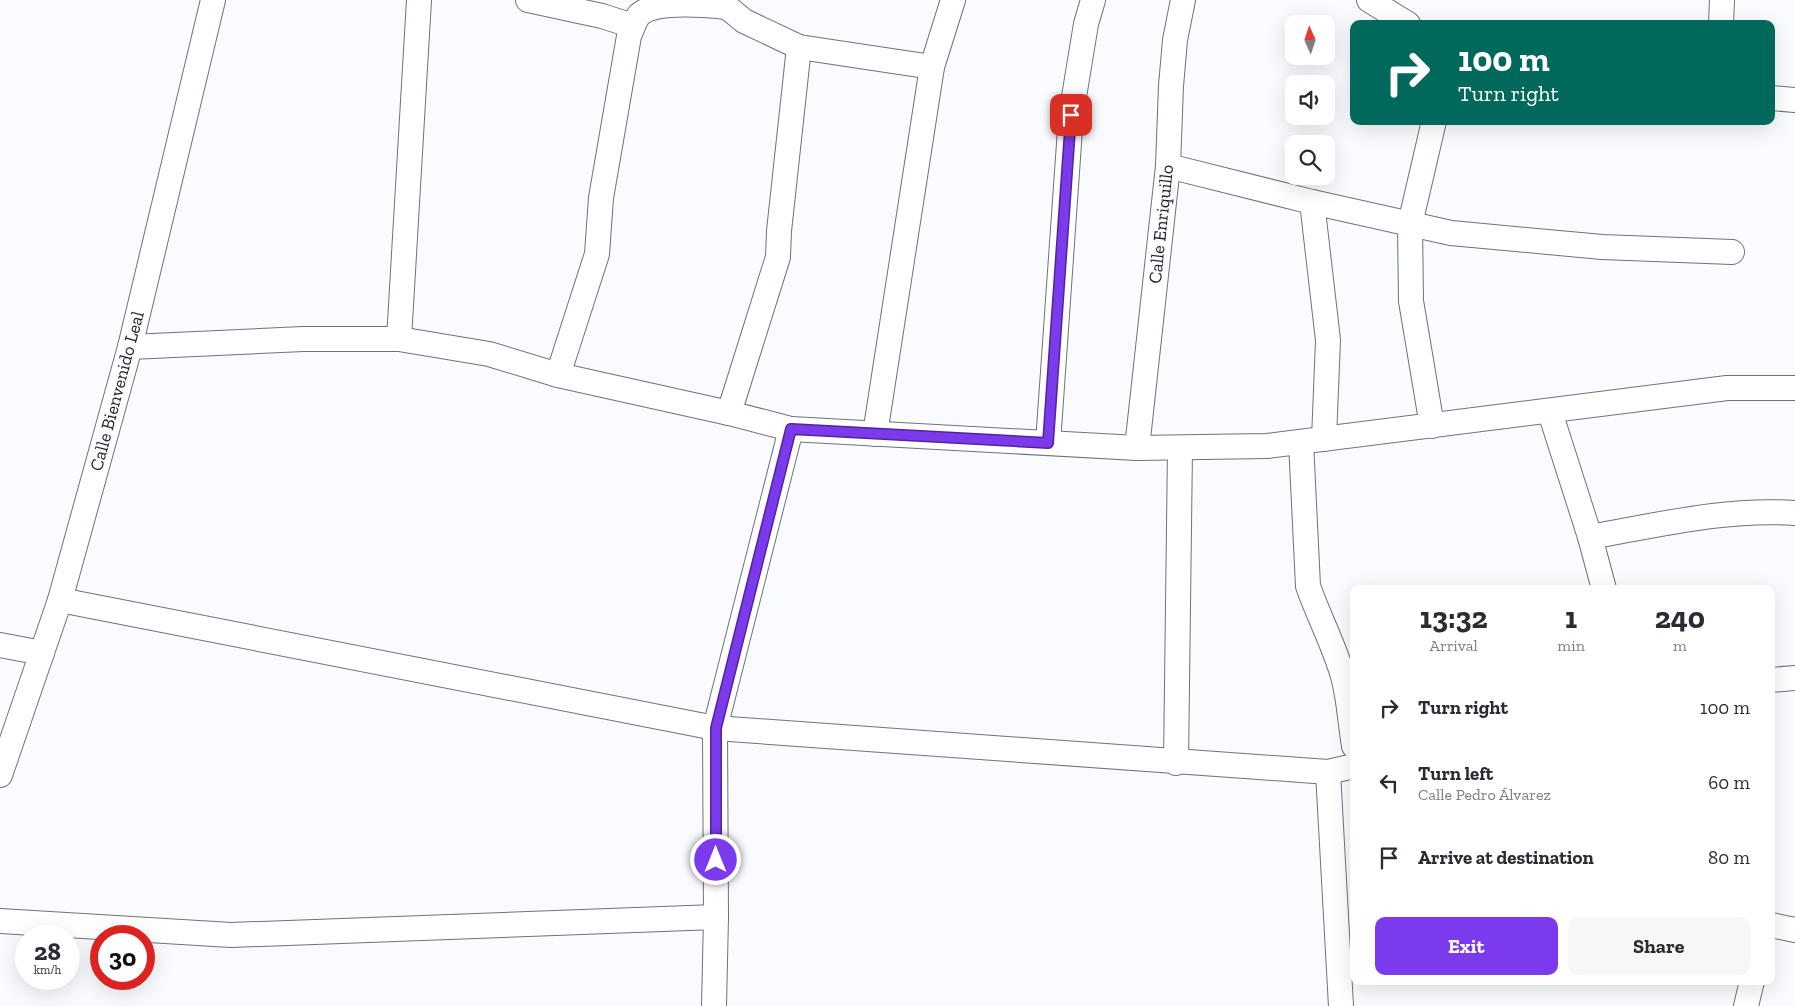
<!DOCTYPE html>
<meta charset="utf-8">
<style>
:root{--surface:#fff;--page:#f7f7f7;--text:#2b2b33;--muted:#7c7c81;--accent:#7c3aed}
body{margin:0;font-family:"Zilla Slab",serif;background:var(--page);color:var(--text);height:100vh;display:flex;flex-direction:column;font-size:19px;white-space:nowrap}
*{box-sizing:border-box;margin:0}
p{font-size:16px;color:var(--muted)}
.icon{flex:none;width:28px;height:28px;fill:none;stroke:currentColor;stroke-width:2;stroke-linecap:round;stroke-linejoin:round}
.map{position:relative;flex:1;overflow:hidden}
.side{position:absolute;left:1350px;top:585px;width:425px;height:400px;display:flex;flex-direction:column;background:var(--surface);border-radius:10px;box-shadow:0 5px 20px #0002}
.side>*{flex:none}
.guide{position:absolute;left:1350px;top:20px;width:425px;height:105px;border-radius:10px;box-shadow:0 5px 20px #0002;background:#00695c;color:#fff;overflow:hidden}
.needle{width:32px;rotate:357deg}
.buttons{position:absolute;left:1285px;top:15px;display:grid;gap:10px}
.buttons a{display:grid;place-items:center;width:50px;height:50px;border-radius:10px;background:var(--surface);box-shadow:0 5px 20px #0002;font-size:25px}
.speed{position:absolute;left:15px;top:925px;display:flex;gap:10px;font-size:25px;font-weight:700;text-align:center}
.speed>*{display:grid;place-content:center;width:65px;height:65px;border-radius:50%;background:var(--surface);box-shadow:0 5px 20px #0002;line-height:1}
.speed small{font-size:12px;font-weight:400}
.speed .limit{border:8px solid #d22;background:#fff;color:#111}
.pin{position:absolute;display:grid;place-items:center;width:42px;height:42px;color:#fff;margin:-21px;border-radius:10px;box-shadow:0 2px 8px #0006}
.me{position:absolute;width:55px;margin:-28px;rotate:0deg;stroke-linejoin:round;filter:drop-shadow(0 0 4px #0008)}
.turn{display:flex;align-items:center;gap:18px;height:105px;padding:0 25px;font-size:22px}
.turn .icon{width:65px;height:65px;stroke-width:2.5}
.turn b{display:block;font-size:35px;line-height:42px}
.eta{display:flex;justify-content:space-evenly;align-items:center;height:85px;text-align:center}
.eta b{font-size:30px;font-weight:700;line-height:35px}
.cta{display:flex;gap:10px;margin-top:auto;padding:10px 25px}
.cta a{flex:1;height:58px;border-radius:10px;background:var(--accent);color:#fff;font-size:20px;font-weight:700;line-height:58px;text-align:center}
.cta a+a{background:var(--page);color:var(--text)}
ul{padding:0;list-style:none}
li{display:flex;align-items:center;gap:15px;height:75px;padding:0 25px}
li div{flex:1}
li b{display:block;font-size:19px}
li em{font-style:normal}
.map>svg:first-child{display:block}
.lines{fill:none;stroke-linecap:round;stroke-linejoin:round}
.street-casing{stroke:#6d737a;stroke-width:26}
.street{stroke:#fff;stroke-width:24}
.route-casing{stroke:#51269a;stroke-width:12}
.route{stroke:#7c3aed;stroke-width:9}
.labels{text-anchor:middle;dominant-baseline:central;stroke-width:4.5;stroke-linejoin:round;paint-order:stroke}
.street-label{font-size:18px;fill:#1b1e20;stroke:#f9fbff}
</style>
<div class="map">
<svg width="1795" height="1006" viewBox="0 0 1795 1006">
<rect width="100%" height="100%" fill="#f9fbff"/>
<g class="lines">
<g class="street-casing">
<g id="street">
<path d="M528,0L602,16L633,26"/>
<path d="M724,0L727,7L744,21L799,47L932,67"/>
<path d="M1369,0L1408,24"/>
<path d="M1721,24L1722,0"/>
<path d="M1771,98L1795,100"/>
<path d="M1168,166L1312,202L1451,233L1602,247L1732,252"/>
<path d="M1312,202L1328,340L1324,439"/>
<path d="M399,339L419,0"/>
<path d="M130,347L303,339H399L489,354L558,375L729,413L791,429L1137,448L1267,446L1727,388H1795"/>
<path d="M558,375L597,254L601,198L629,36C632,29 635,20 639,15C655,0 706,5 727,7"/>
<path d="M1550,412L1590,537L1604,589"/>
<path d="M729,413L778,257L779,231L799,47"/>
<path d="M1432,426L1411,301L1410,224L1434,121"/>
<path d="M875,434L932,67L953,0"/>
<path d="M1301,442L1308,586C1318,615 1333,643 1342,673C1349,695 1350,723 1354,746"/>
<path d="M1048,443L1071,115L1086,24L1093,0"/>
<path d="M1137,448L1168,166L1171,86L1175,40L1183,0"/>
<path d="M1590,537C1658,525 1726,508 1795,513"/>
<path d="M60,600L715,728L1328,772L1354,766"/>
<path d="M0,645L42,653"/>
<path d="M1771,680L1795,678"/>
<path d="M1176,763L1180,448"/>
<path d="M1328,772L1341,1006"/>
<path d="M0,775L60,600L130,347L213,0"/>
<path d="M0,921L231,935L716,917"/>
<path d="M1771,925L1795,930"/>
<path d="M714,1006L716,917L715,728L791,429"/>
<path d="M1746,1006L1752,981"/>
</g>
</g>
<use href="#street" class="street"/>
</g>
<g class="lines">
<g class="route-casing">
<path id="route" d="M716,860V728L791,429L1048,443L1071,115"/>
</g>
<use href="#route" class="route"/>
</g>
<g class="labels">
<g class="street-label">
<text transform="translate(1161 224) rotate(-84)">Calle Enriquillo</text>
<text transform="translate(117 391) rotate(-75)">Calle Bienvenido Leal</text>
</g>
</g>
</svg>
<div class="buttons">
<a><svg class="needle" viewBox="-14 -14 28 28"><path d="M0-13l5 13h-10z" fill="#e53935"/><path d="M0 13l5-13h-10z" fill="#7c7c81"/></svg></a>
<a><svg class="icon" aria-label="sound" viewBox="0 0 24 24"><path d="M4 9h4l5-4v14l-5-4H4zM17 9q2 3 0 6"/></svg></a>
<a><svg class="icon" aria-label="search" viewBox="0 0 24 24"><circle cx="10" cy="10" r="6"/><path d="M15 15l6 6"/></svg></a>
</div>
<div class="speed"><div>28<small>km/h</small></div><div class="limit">30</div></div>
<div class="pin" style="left:1071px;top:115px;background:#d93025"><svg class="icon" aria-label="arrive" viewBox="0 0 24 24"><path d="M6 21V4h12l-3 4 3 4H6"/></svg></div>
<svg class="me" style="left:716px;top:860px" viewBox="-20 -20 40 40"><circle r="17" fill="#7c3aed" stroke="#fff" stroke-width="3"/><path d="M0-11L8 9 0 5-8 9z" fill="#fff"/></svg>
<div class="guide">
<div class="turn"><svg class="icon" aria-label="right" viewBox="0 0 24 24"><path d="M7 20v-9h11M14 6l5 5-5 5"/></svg><div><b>100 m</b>Turn right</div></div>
</div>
<section class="side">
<div class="eta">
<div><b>13:32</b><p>Arrival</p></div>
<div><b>1</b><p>min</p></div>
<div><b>240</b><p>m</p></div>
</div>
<ul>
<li><svg class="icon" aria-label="right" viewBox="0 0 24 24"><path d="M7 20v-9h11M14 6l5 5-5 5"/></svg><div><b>Turn right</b></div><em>100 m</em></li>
<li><svg class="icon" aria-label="left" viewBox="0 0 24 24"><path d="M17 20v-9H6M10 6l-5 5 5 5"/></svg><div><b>Turn left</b><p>Calle Pedro Álvarez</p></div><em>60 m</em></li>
<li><svg class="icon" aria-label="arrive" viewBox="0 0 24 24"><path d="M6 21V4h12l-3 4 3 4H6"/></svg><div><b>Arrive at destination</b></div><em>80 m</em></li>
</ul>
<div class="cta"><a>Exit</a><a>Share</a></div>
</section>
</div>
